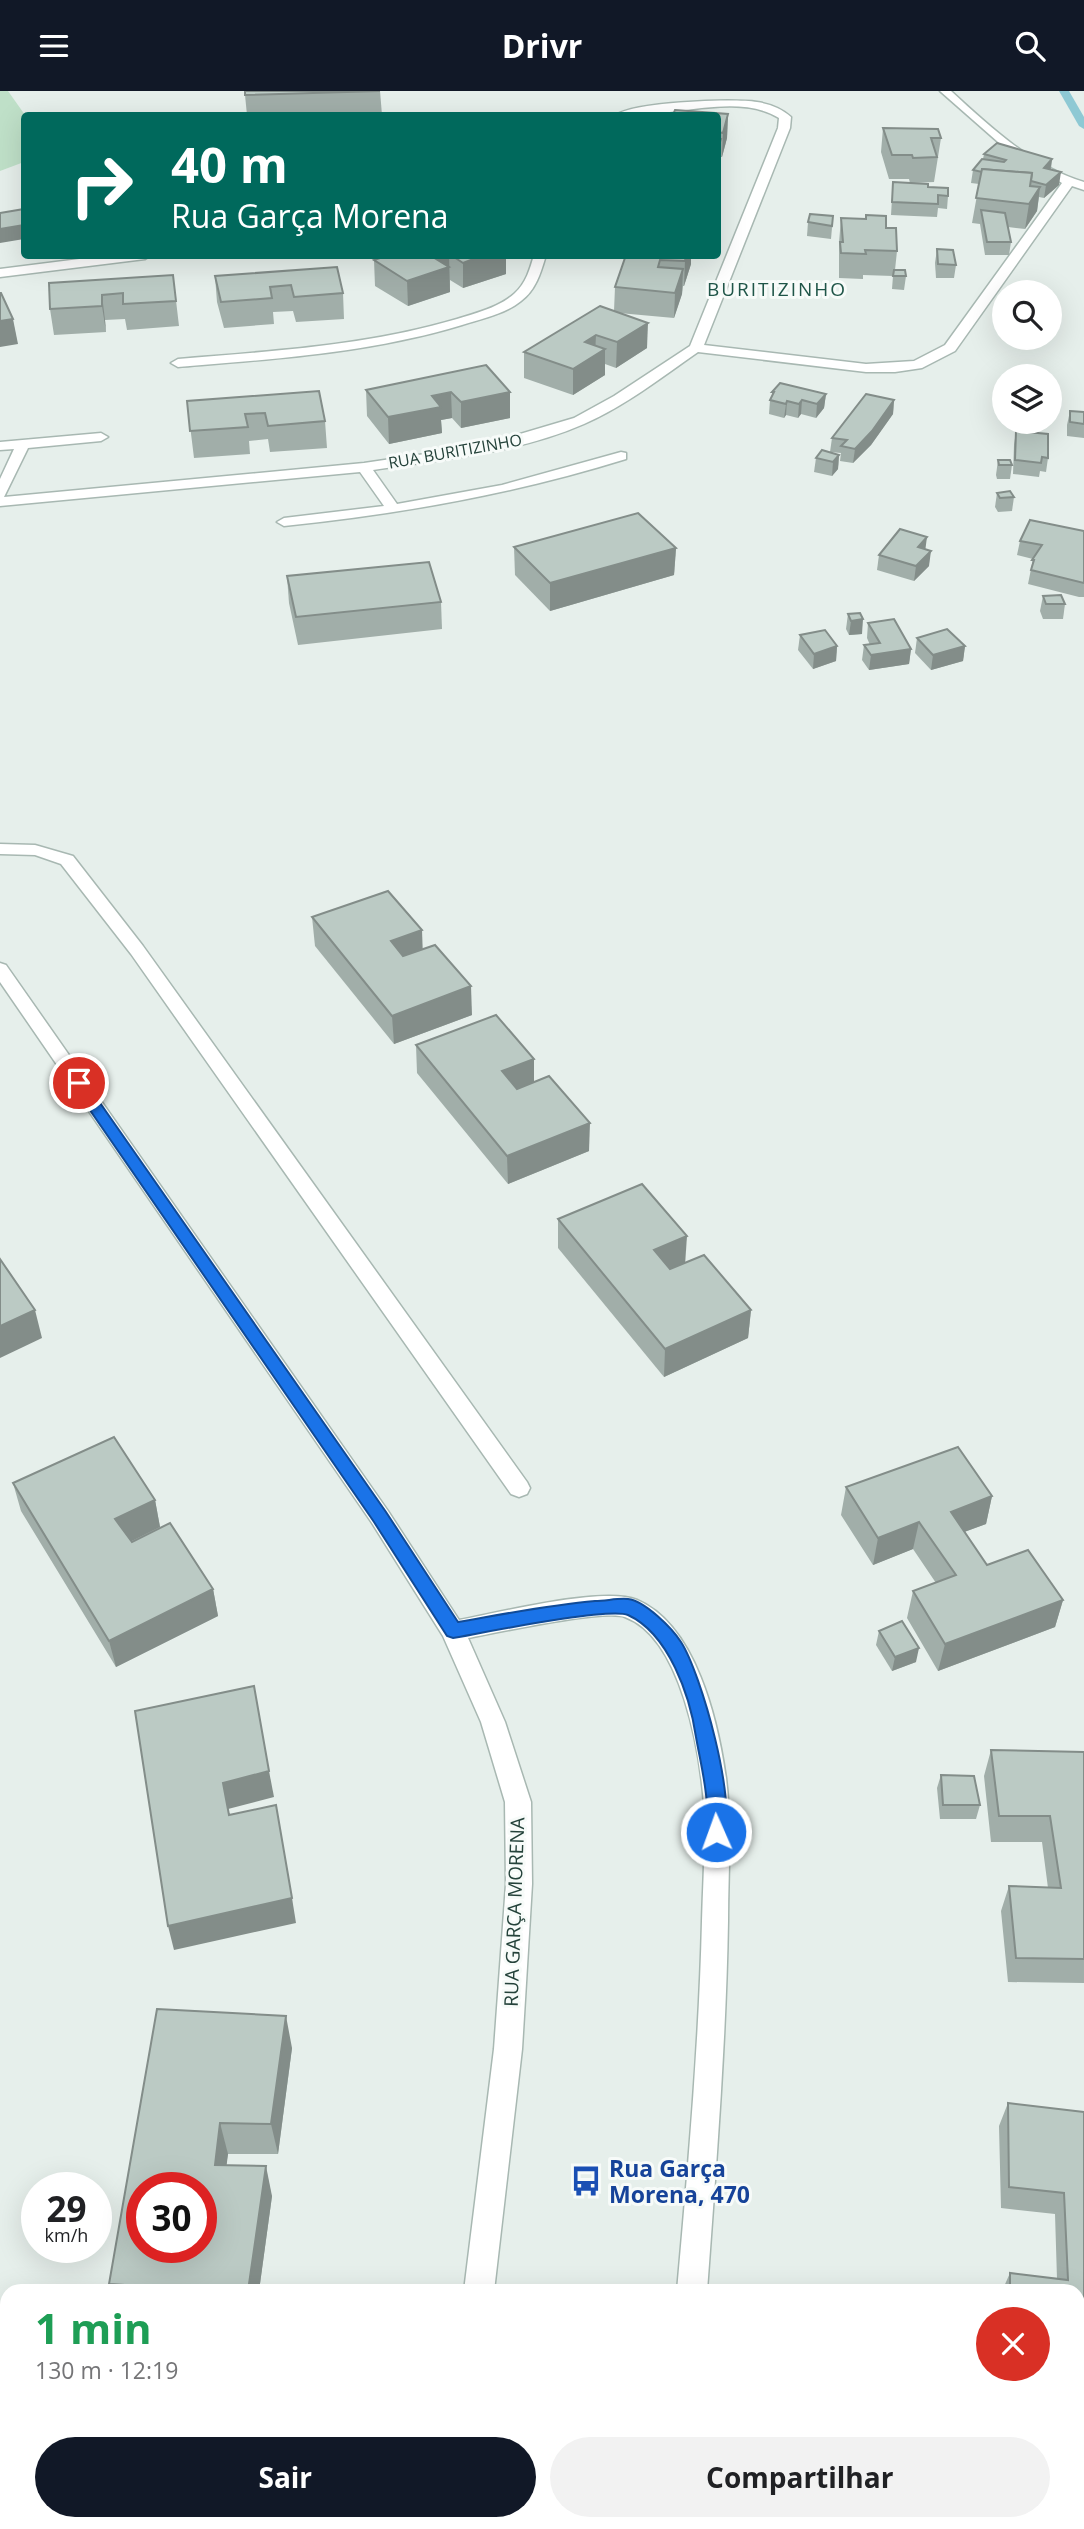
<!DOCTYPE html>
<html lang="pt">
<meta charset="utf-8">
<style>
:root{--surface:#fff;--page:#f2f2f2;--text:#202124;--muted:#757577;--accent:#111827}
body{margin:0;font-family:"Open Sans",sans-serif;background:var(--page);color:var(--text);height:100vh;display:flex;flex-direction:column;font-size:26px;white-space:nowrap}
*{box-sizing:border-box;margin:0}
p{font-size:23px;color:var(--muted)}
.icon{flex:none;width:38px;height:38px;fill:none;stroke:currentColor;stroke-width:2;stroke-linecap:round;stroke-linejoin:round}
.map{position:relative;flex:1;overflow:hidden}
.side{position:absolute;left:0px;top:2193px;width:1085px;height:247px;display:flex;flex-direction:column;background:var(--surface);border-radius:21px 21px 0 0;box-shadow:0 7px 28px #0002}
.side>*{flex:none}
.hud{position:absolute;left:21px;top:21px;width:700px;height:147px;border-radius:7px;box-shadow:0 7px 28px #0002;background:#00695c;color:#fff;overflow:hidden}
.controls{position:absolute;left:992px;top:189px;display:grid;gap:14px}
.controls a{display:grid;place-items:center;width:70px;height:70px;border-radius:50%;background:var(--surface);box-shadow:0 7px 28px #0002;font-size:35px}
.speed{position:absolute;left:21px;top:2081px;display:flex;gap:14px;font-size:35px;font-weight:700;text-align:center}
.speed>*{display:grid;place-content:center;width:91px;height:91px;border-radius:50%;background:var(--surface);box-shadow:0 7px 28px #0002;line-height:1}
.speed small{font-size:18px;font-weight:400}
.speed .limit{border:10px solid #d22;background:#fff;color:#111}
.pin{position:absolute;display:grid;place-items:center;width:60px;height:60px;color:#fff;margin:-30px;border:4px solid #fff;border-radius:50%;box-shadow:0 2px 7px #0007}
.me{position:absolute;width:77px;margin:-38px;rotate:358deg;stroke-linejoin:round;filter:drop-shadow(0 0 5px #0008)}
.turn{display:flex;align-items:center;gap:24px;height:147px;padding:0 35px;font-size:32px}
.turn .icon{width:91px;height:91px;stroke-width:2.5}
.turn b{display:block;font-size:49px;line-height:60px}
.round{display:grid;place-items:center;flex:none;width:74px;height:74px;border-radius:37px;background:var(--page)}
.summary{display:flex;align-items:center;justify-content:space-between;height:119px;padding:0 35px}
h1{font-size:42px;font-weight:700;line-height:52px;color:#1e9e55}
.button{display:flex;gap:14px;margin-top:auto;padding:14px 35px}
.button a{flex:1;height:80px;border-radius:42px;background:var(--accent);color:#fff;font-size:28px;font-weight:700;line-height:80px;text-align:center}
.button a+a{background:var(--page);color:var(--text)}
header{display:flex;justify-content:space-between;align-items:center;height:91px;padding:0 35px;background:var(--accent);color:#fff;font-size:32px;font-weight:700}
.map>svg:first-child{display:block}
.green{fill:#bfe0c8}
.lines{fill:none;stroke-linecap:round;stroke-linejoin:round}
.stream{fill:#8ec9d4;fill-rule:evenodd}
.minor-casing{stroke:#a8b8b2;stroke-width:3}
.minor{fill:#fff;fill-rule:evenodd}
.wall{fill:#a1aea9}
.shaded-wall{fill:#838d89}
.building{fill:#bbcac4;stroke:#838d89;stroke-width:2;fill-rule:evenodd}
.route{fill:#1a73e8;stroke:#114b97;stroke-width:2}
.labels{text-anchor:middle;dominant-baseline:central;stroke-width:6;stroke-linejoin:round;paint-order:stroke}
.far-street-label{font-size:16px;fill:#24423a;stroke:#f7fbf9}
.far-quarter-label{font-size:19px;letter-spacing:2px;fill:#1f5548;stroke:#f7fbf9}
.street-label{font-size:19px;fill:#24423a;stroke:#f7fbf9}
.near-transit-label{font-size:23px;font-weight:bold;fill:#164399;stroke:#f7fbf9;text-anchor:start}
</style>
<header><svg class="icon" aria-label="menu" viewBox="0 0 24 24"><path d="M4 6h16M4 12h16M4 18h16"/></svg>Drivr<svg class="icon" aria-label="search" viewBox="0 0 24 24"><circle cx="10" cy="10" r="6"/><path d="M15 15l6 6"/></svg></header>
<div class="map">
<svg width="1084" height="2438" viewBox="0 0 1084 2438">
<rect width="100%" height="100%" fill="#e6efeb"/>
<path class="green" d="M0,0H8L25,24L24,71L0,80Z"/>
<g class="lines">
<path class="stream" d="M1059,0H1069L1084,26V38L1079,35Z"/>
<g class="minor-casing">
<g id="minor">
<path d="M940,0H951C990,36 1033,76 1084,91V99L1072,95L955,260L922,277L895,281H866L698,261C662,286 625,315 584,333C518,362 443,368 373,379L397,413L502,394L621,361L626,362V368C514,403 401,423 284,435L277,431L284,427L384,415L360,381L0,415V388L14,358L0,359V351L101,342L108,346L101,350L28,357L4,406L364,372L479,355L574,327L614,305L690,255L778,37L779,27C736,0 665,29 616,24C634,11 733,7 757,11C770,13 781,17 791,26L790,37L704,254L866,273L914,270L945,254L1062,92L1006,58Z"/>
<path d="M111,164H151L145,168L0,186V178Z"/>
<path d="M534,164H546C541,181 536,199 521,210C505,223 481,228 462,234C370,262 274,268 178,276L171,272L178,268C272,260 366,255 457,228C476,222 500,216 515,202C526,192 530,178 534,164Z"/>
<path d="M0,753L35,754L73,765L143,855L527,1391L530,1397L527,1403L519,1406L511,1403L131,863L61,773L35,764L0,763Z"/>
<path d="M0,872L6,874L388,1420L459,1529C498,1522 603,1495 637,1509C696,1534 718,1630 726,1687C732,1735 728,1782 728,1830C726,1953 716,2076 707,2200H677C688,2077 699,1954 702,1830C703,1791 706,1752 704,1714C700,1662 682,1547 625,1526C604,1518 495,1542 468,1547L505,1631L531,1711L532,1793L522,1958L494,2200H464L494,1958L506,1793L505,1711L481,1631L443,1545L372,1432L0,891Z"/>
<path d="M435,2432H466V2438H434Z"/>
<path d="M657,2432H688V2438H656Z"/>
</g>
</g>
<use href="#minor" class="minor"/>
</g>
<g class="wall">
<path d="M380,0L382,24H247L245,4Z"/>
<path d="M728,23L727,47L722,66H720V72L718,78V24Z"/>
<path d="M883,37L941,47L934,91L910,92L909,88H889L881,61Z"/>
<path d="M984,63L1052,68L1051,79L1059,94L1044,107L1039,106L1037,120L1025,138L1008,136L1011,151L1009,164H985L980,133L972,132L979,93L971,92L973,79L983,68Z"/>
<path d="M893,91L928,96L948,105L947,118L938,117L937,126L891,124Z"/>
<path d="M866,124L886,137L897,160L895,179L906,185L904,199L892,198L893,185L863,184V188L839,187V152L841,127L865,128Z"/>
<path d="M833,125L831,148L807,145L808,131Z"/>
<path d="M937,158L956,174L954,187H936L935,172Z"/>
<path d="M389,164H506V183L463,197L450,189V201L408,215L375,195L374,169Z"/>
<path d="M626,164H691V173L684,195H683L682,203L674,227L619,222L647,257L616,277L605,273V284L573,304L524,287V261L614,220L615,196Z"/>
<path d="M337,176L343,202L344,228L296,231L293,220L273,221L274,233L224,237L217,211L215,185Z"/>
<path d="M173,184L179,235L127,239L125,228L105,229L106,241L54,244L50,218Z"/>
<path d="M366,299L510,301V327L461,337L452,327L441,329L442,342L389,353L367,325Z"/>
<path d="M772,301L826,303L824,317L816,327L801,323L798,327L786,324L784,327L769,323L770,309L772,306Z"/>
<path d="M894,309L893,323L871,354L853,372L840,370L841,362L830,361L832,347Z"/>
<path d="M187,310L325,330L327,357L270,361L268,348L249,350L250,363L194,367Z"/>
<path d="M1070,320L1084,321V347L1067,345V334Z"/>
<path d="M1016,340L1048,367L1046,381L1040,380L1039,386L1013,383L1014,354Z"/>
<path d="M839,364L838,378L832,385L814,381L816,367Z"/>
<path d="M998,369L1012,374L1010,388H997L996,384Z"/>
<path d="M997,402L1014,406L1012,420L998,421L995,416Z"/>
<path d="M1084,440V506H1079L1028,493L1033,468L1017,464L1020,450Z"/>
<path d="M514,456L676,457L674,484L550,520L515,484Z"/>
<path d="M926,459L929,475L914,490L877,479L879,464Z"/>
<path d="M287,485L441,511L442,538L298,554L289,512Z"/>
<path d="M1043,505L1065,513L1063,528H1043L1040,520Z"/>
<path d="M848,523L862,543L849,544L846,538Z"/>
<path d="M868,532L911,558L909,573L869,579L862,569L864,554H870L867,547Z"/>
<path d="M800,544L837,555L836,570L813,578L798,559Z"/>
<path d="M917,547L965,555L963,570L931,579L915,562Z"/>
<path d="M312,826L472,924L394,953L315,855Z"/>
<path d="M416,954L534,968V991L589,1060L508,1093L417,982Z"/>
<path d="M558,1128L685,1172L751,1219L748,1247L664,1286L558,1157Z"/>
<path d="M13,1392L155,1409L160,1436L131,1450L213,1498L218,1525L116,1576L21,1420Z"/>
<path d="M846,1396L992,1405L986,1433L964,1441L987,1474L1063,1509L1055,1536L938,1580L907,1527L913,1500L936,1492L913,1458L873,1474L841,1424Z"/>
<path d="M879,1540L916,1571L892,1580L876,1554Z"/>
<path d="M991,1659L1084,1661V1892L1008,1891L1001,1820L1009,1795L1048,1797L1042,1751H991L984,1685Z"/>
<path d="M941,1684L980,1714L976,1728H940L937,1697Z"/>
<path d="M157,1918L292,1957L278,2063H228L226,2074L272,2105L259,2200H112L109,2193Z"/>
<path d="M1008,2012L1084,2021V2304L1078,2303V2200H1002L1010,2182L1057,2188L1055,2123L1001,2117L999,2035Z"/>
<path d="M1006,2432H1078L1084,2438H1005Z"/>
</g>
<g class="shaded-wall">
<path d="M728,23L727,47L722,66L723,42Z"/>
<path d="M721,48L720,72L718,78V57Z"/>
<path d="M1052,68L1050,81L1044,77Z"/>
<path d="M1061,81L1059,94L1044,107L1046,94Z"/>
<path d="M1040,96L1037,120L1025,138L1029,113Z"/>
<path d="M24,134V148L0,152V138Z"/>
<path d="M446,164H449L450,201L408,215L407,190L436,168Z"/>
<path d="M484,164H506V183L463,197V172Z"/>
<path d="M686,164H691V173L684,195L685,170Z"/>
<path d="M683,178L682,203L674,227L675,202Z"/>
<path d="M102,204L105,229L106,241L102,215Z"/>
<path d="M13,228L18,253L0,256V230Z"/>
<path d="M648,232L647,257L616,277L617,251Z"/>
<path d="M596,244L595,264L605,258V284L573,304V278L585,251Z"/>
<path d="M451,301L452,327L441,329L442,342L389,353L388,326L432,305Z"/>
<path d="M510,301V327L461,337V311Z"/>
<path d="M826,303L824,317L816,327L817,313Z"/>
<path d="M802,309L801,323L798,327L799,313Z"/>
<path d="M894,309L893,323L871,354L853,372L855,358Z"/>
<path d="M787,310L786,324L784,327L786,313Z"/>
<path d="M839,364L838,378L832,385L833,371Z"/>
<path d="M927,446L925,461L918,456Z"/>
<path d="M676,457L674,484L550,520V492Z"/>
<path d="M931,460L929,475L914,490L916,475Z"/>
<path d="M863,528L862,543L849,544L851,530Z"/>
<path d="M837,555L836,570L813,578L814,563Z"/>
<path d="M965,555L963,570L931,579L933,564Z"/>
<path d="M911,558L909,573L869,579L871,564Z"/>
<path d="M422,839L423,867L393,878L391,850Z"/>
<path d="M471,895L472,924L394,953L392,925Z"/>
<path d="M534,968V997L502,1009V980Z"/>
<path d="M590,1032L589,1060L508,1093L507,1065Z"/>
<path d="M687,1145L685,1174L653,1188L654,1159Z"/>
<path d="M35,1219L42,1247L0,1267V1235Z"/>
<path d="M751,1219L748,1247L664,1286L665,1258Z"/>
<path d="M992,1405L986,1433L945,1448L951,1421Z"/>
<path d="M155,1409L160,1436L122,1455L115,1428Z"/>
<path d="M919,1431L913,1458L873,1474L878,1447Z"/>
<path d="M213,1498L218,1525L116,1576L109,1550Z"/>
<path d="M1063,1509L1055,1536L938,1580L945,1553Z"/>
<path d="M919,1557L916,1571L892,1580L895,1566Z"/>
<path d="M269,1680L274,1706L228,1718L223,1692Z"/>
<path d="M292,1807L296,1832L174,1859L168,1835Z"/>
<path d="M286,1925L292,1957L278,2063L271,2033Z"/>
<path d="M220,2032L228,2063L223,2104L215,2074Z"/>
<path d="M266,2075L272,2105L259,2200H248Z"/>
<path d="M213,2432H226L225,2438H212Z"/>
</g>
<g class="building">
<path d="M245,0H380L245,4Z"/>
<path d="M675,19L728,23L723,42L718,41V24H673Z"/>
<path d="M883,37L938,38L941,47H931L937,66L913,67L912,64H892Z"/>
<path d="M718,48H721L718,57Z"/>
<path d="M997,52L1052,68L1044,77L1061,81L1046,94L1031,90L1032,82L982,78V81L973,79L982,68L1004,71L1006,69L984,63Z"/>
<path d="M982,78L1032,82L1030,95L1040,96L1029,113L976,107Z"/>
<path d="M893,91L928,93V96L948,97V105L938,104V113L892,111Z"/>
<path d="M24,118V134L0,138V122Z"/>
<path d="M981,119L1005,122L1011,151H987Z"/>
<path d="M810,123L833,125L832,135L808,131Z"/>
<path d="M866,124L886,125V137H896L897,160L865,159L866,163L841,162L840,151H843L841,127L866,128Z"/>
<path d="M937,158L953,159L956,174L938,173Z"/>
<path d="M389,164H446L436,168L449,176L407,190L374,169Z"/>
<path d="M451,164H484L463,172Z"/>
<path d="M626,164H686L685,170L660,169L658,176L683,178L675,202L615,196Z"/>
<path d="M337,176L343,202L294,206L291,194L270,196L272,207L221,211L215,185Z"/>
<path d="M894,179H905L906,185H893Z"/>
<path d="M173,184L176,210L123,213V202L102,204V215L50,218L49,192Z"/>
<path d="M0,202H1L13,228L0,230Z"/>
<path d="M600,215L648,232L617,251L596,244L585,251L605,258L573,278L524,261Z"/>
<path d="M486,274L510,301L461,311L451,301L432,305L441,316L388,326L366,299Z"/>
<path d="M780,292L826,303L817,313L802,309L799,313L787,310L786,313L770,309L774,301H772Z"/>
<path d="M319,300L325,330L268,335L265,322L245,323L248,336L190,340L187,310Z"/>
<path d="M866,303L894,309L872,340L855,358L841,355L847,349L832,347Z"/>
<path d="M1070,320L1084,321V333L1070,331Z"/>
<path d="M1016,340L1048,343V367L1042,366L1041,372L1015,369Z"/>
<path d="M822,359L839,364L833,371L816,367Z"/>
<path d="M998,369H1010L1012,374H999Z"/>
<path d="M1010,400L1014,406L1000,407L997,402Z"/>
<path d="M638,422L676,457L550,492L514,456Z"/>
<path d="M1030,429L1084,440V492L1031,479L1034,469H1032L1042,454L1020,450Z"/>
<path d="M900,438L927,446L918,456L931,460L916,475L879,464Z"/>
<path d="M429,471L441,511L296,526L287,485Z"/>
<path d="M1061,504L1065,513H1046L1043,505Z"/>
<path d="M860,522L863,528L851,530L848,523Z"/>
<path d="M894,528L911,558L871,564L864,554L880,552L868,532Z"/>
<path d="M947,538L965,555L933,564L917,547Z"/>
<path d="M825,539L837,555L814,563L800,544Z"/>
<path d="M388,800L422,839L391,850L403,865L435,854L471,895L392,925L312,826Z"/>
<path d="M496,924L534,968L502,980L517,998L549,985L590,1032L507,1065L416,954Z"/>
<path d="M642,1093L687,1145L654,1159L670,1178L704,1164L751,1219L665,1258L558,1128Z"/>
<path d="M0,1168L35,1219L0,1235Z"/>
<path d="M114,1346L155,1409L115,1428L132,1451L170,1432L213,1498L109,1550L13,1392Z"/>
<path d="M958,1356L992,1405L951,1421L987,1474L1028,1459L1063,1509L945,1553L913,1500L956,1484L919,1431L878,1447L846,1396Z"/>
<path d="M902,1530L919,1557L895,1566L879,1540Z"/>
<path d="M254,1595L269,1680L223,1692L229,1724L276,1714L292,1807L168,1835L135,1620Z"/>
<path d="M991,1659L1084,1661V1868L1016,1867L1009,1795L1061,1797L1050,1725H999Z"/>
<path d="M941,1684L974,1685L980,1714H943Z"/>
<path d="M157,1918L286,1925L271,2033L220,2032L215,2074L266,2075L248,2200H220L109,2193ZM142,2096H201V2156H142Z"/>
<path d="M1008,2012L1084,2021V2283L1078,2282V2200H1010V2182L1068,2189L1064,2102L1009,2096Z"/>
<path d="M1078,2418H1084V2438H1019V2432H1078Z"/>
<path d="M59,2432H213L212,2438H58Z"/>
</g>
<path class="route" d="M79,987L84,989L386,1421L458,1531C504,1523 549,1514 595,1510C606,1510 617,1507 628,1508C645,1510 672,1537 681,1551C701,1582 738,1713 723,1747L716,1749L709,1747C705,1737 707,1726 707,1715C706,1692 700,1669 696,1646C690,1605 669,1543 628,1524C609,1516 482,1542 453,1547L447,1545L374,1431L74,996L72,992Z"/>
<defs>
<g id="bus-bare" transform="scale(2.415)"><path d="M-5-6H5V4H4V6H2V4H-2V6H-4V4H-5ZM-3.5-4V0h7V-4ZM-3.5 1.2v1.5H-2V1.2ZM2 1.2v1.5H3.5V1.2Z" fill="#1a4fb4" stroke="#f7fbf9" stroke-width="2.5" paint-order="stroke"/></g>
</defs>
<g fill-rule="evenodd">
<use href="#bus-bare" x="586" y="2090"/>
</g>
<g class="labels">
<g class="far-street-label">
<text transform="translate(455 360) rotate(-10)">RUA BURITIZINHO</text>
</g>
<g class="far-quarter-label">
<text x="777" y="198">BURITIZINHO</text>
</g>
<g class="street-label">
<text transform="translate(514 1821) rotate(-88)">RUA GARÇA MORENA</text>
</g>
<g class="near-transit-label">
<text x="609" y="2077">Rua Garça<tspan x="609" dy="26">Morena, 470</tspan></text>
</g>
</g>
</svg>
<div class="controls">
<a><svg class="icon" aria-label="search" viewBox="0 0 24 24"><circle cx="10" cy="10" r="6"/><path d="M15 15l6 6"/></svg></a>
<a><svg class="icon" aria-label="layers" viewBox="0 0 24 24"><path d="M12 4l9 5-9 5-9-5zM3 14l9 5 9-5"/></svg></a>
</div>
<div class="speed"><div>29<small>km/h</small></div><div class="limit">30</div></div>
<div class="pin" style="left:79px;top:992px;background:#d93025"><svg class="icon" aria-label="arrive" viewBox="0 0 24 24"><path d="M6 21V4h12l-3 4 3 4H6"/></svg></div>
<svg class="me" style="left:716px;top:1741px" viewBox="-20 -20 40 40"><circle r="17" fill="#1a73e8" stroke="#fff" stroke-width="3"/><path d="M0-11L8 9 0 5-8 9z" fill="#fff"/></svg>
<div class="hud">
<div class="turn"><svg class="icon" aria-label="right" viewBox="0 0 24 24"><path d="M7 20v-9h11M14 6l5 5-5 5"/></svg><div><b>40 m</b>Rua Garça Morena</div></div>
</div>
<section class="side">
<div class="summary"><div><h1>1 min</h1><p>130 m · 12:19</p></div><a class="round" style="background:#d93025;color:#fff"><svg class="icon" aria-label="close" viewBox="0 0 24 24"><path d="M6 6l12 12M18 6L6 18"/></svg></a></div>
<div class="button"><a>Sair</a><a>Compartilhar</a></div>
</section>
</div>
